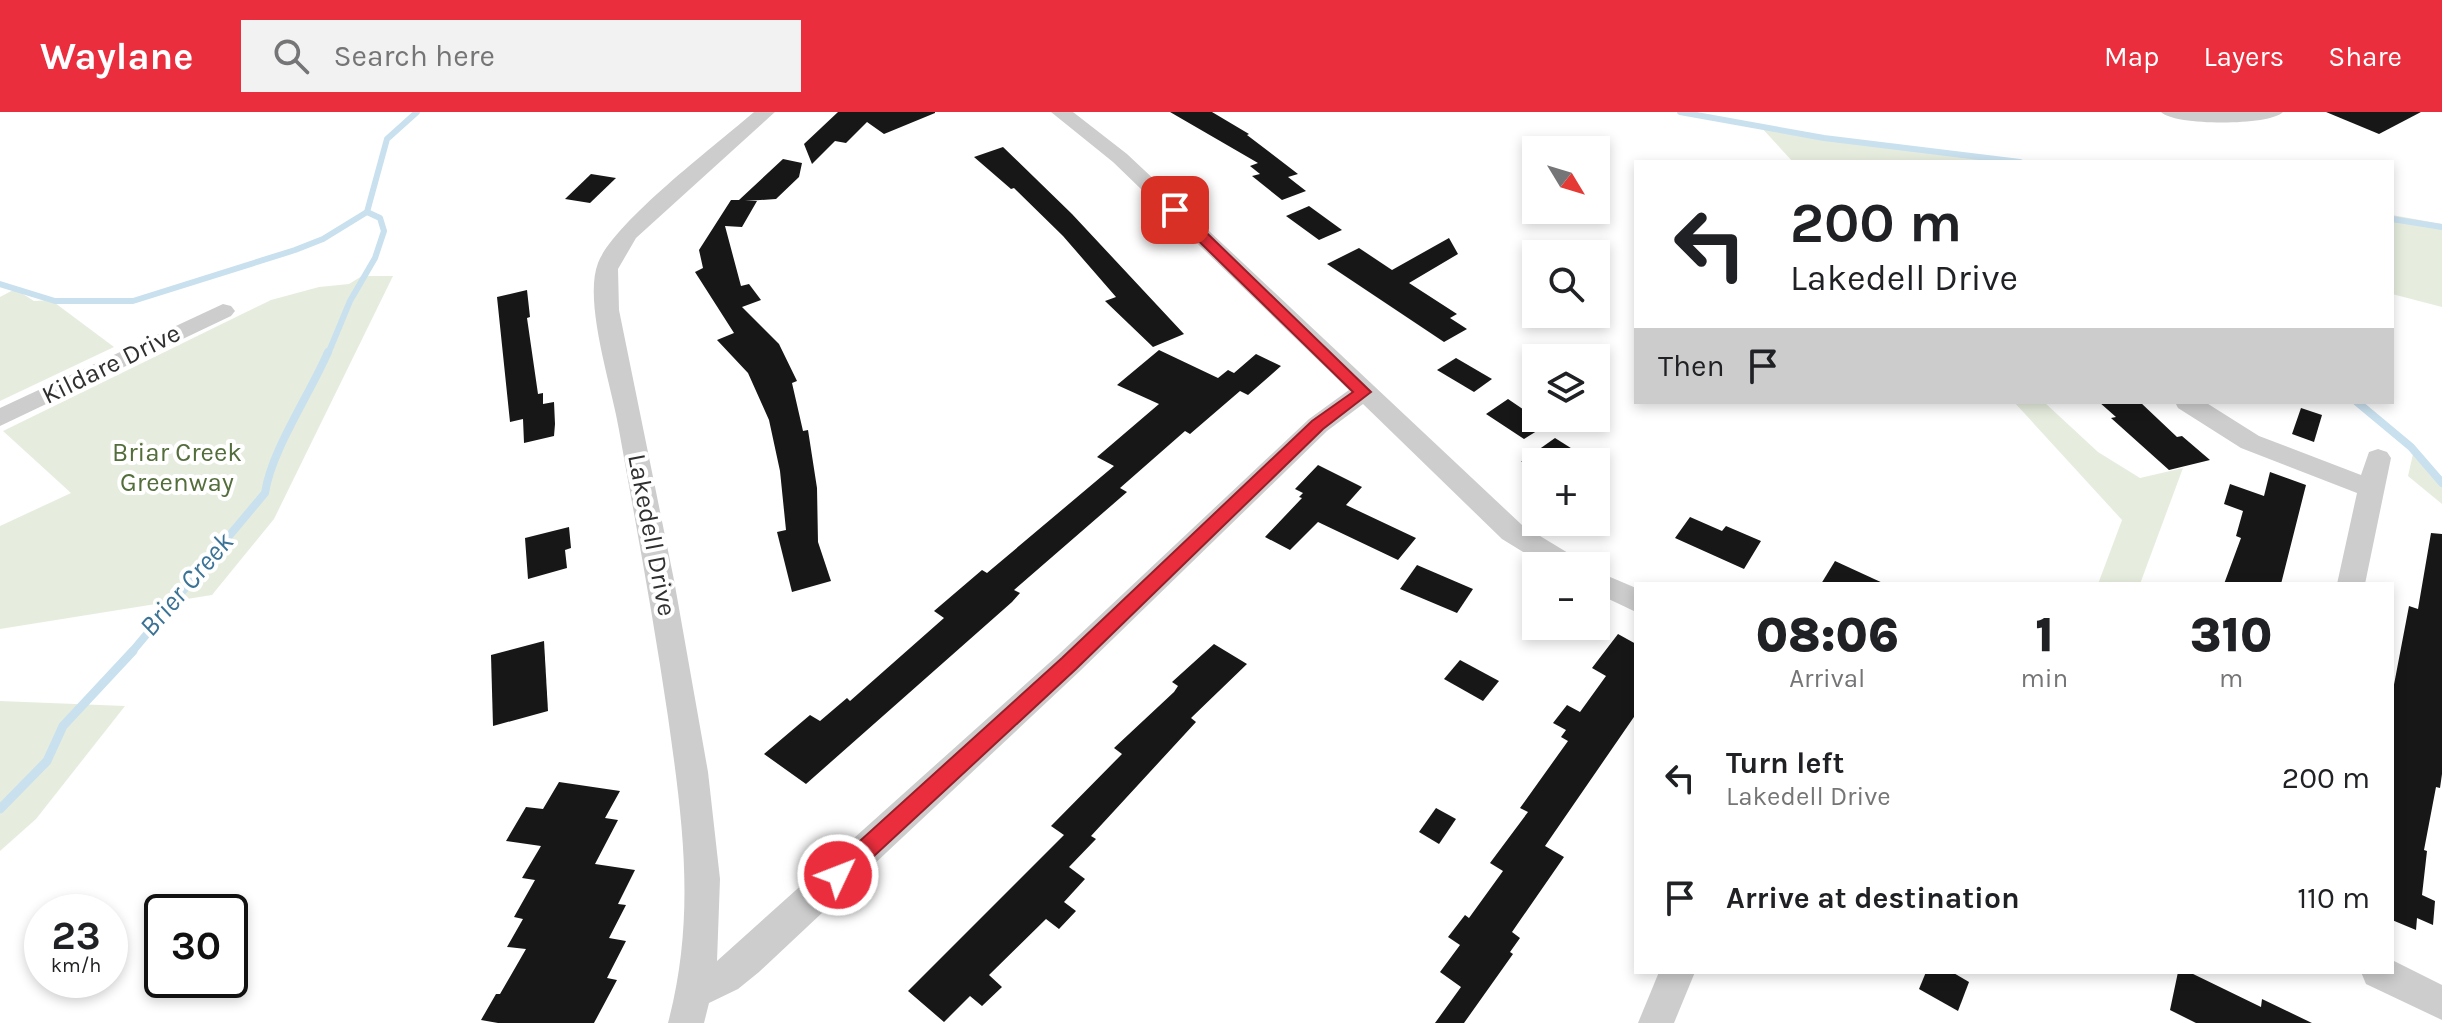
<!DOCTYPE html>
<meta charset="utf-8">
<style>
:root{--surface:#fff;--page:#f2f2f2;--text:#202124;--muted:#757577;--accent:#eb2e3d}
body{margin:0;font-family:Karla,sans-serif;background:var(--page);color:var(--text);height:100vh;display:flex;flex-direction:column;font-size:30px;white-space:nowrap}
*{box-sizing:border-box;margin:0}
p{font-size:26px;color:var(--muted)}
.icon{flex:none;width:44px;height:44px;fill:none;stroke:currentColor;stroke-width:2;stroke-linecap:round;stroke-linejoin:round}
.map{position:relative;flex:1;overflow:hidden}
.panel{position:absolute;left:1634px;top:470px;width:760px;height:392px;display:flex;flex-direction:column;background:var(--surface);border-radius:0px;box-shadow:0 4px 12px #0003}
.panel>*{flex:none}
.guide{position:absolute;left:1634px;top:48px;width:760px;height:244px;border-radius:0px;box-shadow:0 4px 12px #0003;background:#fff;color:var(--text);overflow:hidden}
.needle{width:52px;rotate:128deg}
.controls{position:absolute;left:1522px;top:24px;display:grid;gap:16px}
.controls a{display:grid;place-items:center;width:88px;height:88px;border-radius:0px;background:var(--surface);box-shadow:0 4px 12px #0003;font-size:40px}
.speed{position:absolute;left:24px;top:782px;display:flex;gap:16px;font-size:40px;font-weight:700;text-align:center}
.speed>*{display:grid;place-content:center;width:104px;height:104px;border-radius:50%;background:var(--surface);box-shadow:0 4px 12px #0003;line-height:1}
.speed small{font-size:20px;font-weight:400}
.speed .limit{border:4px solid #111;border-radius:12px;background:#fff;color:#111}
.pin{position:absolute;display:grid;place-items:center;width:68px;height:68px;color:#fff;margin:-34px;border-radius:16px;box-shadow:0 4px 12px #0006}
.me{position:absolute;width:88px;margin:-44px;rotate:47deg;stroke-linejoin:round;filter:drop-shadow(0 0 6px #0008)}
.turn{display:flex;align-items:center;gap:28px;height:168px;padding:0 24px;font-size:36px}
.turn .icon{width:104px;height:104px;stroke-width:2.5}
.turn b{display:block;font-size:56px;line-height:68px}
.then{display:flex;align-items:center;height:76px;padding:0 24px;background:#0003;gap:16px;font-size:30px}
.eta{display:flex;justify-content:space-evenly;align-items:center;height:136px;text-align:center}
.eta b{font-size:48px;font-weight:800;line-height:56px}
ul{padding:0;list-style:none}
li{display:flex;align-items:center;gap:24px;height:120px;padding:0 24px}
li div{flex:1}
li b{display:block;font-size:30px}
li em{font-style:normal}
header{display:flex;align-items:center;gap:48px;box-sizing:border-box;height:112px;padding:0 40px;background:var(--accent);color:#fff}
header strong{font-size:38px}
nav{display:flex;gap:44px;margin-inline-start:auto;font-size:28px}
.search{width:560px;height:72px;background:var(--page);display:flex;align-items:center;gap:20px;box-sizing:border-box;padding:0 28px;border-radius:0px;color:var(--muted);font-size:30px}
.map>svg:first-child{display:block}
.green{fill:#e6edde}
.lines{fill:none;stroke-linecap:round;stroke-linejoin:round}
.stream-far2{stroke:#c9e0ee;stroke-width:6}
.stream-far1{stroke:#c9e0ee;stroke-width:8}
.stream{stroke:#c9e0ee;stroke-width:9}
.building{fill:#171717}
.minor{fill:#cdcdcd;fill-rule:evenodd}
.route{fill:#eb2e3d;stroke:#991e28;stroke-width:2}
.labels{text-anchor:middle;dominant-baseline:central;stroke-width:8;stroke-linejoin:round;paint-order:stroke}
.street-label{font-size:26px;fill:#303030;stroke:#fff}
.park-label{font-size:26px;fill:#536e3b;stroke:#fff}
.water-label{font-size:28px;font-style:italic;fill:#3a7396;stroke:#fff}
</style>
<header>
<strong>Waylane</strong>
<div class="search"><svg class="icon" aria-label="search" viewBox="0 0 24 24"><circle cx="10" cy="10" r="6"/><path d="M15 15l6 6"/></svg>Search here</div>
<nav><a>Map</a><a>Layers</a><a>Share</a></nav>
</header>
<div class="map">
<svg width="2442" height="911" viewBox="0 0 2442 911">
<rect width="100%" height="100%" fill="#fff"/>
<g class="green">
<path d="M1760,14L1850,31L2019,50H1793Z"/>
<path d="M2392,103L2442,112V195L2392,182Z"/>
<path d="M362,164H393L274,407L212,483L0,517V414L71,381L3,319L271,188L319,175L349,172Z"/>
<path d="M15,177L34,189L51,188L114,235L0,289V185Z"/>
<path d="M2014,290H2044L2098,340L2140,366L2183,356L2140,472H2098L2122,408Z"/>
<path d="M2413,342L2442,373V392L2408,364Z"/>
<path d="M0,589L125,594L36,707L0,739Z"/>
</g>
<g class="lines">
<g class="stream-far2">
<path d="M1680,0L1824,26L2020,50"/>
<path d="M367,100L387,27L417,0"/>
<path d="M2392,107L2442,115"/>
<path d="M0,172L55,189H133L295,138L323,127L367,100"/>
<path d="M328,242L350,189L375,146L384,119L380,106L367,100"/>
</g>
<g class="stream-far1">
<path d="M2357,290L2411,335L2442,371"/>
<path d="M131,541L265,381C271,339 310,282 328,240"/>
</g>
<path class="stream" d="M0,697L47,649L63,614L133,539"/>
</g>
<g class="building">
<path d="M838,0H935V1L884,22L867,10L846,31L835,29L812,52L804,32Z"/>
<path d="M1170,0H1212L1249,22L1247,23L1298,62L1288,65L1306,79L1282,88L1252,64L1260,62L1250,54L1258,51Z"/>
<path d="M2326,0H2421L2379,22Z"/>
<path d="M1003,35L1072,102L1184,222L1153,235L1105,189L1116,185L1063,124L1014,76L1011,77L974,45Z"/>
<path d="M783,47L802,51L799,65L776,87L745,89H757L742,115L725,114L741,174L749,172L761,188L742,195L779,232L797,269L792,271L803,319L808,318L817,376L818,430L831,469L792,480L777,420L786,418L780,359L769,308L748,261L717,228L734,221L695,160L703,156L699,138L731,88H739Z"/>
<path d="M591,62L616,66L590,91L565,87Z"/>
<path d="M1309,94L1342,118L1319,128L1286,104Z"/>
<path d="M1449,126L1458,142L1409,171L1457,202L1450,206L1467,217L1444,230L1327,152L1359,136L1392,158Z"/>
<path d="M527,178L530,205L527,206L538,282L543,281V292L554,290L555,312L554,324L524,331L523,307L510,310L497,185Z"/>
<path d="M1159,238L1218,266L1228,258L1234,261L1256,242L1281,254L1248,283L1240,279L1190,322L1185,319L1120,376L1127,380L1014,478L1020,481L1012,490L806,672L764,642L810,603L820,609L847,586L850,589L944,506L934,499L982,458L987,461L1114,354L1097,345L1159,292L1117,273Z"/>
<path d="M1456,246L1492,267L1474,280L1437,258Z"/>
<path d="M1508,287L1536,306L1548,312L1524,327L1486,302Z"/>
<path d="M2099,290H2140L2177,325L2182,324L2210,348L2169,358L2111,306L2116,305Z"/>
<path d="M2301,296L2322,303L2314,330L2292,322Z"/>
<path d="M1555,326L1593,350H1521Z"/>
<path d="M1318,353L1362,375L1346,393L1416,426L1398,448L1318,410L1290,438L1265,425L1302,386L1299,385L1303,381L1295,377Z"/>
<path d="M2270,360L2306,373L2281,472H2224L2241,426L2236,424L2243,399L2224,392L2230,372L2264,384Z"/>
<path d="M1690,405L1722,419L1726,414L1761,429L1744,457L1675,426Z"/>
<path d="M569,415L571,436L565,438L567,456L528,467L525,426Z"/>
<path d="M2431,421L2442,422V662L2440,676L2436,675L2424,738L2427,739L2422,783L2435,789L2433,813L2417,806L2416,818L2392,808V583L2409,494L2418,497Z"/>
<path d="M1835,449L1885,472H1821Z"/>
<path d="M1417,453L1473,477L1457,501L1400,477Z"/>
<path d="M1618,522L1636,532V602L1545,734L1564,745L1512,820L1520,826L1510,840L1513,842L1464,911H1435L1461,875L1440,860L1460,833L1448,825L1465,803L1469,806L1503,759L1490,751L1528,700L1520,696L1568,629L1561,625L1566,618L1553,611L1567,593L1580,600L1606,564L1592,556Z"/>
<path d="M544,529L548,599L493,614L491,543Z"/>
<path d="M1214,532L1247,552L1191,606L1196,610L1091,724L1096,727L1069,755L1085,767L1064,790L1076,799L1059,817L1046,807L989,863L1002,875L982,894L970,884L944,910L908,879L1064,723L1051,714L1122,642L1114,636L1174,580L1178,574L1172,570Z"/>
<path d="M1460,548L1499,569L1483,589L1444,567Z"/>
<path d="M559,670L620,679L605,706L618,708L595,752L635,758L618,792L626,793L609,826L626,829L607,866L617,868L594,911H498L481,908L496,882H500L526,837L507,835L523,807L514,805L535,768L522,766L541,734L506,729L526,695L543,697Z"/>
<path d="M1436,696L1456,707L1439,732L1419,720Z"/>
<path d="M1926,860H1952L1969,870L1958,899L1919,877Z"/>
<path d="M2178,860H2189L2261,895L2262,887L2312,911H2196L2170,898Z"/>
</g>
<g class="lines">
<g class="minor">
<path d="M754,0H775L636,126L618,157L619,198L674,468L708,660L720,767L717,849L1058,543L1309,307L1349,278L1113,50L1051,0H1073L1127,42L1522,413L1578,447L1582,454H1546L1502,427L1363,292L1327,319L1080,559L759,860L738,877L709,891L704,911H668C696,805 683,711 668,605C654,509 636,413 619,318C612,275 583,190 598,151C614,110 716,33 754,0Z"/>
<path d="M2161,0H2283C2270,14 2174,14 2161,0Z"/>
<path d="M223,192L231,194L235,199L231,204L0,314V296Z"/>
<path d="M2175,290H2205L2259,324L2361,363L2369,340L2378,337L2387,340L2391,346L2365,472H2337L2357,381L2241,336L2178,296Z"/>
<path d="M1596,459L1636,476V500L1596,481Z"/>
<path d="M2392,848L2442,873V908L2366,872L2361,860H2392Z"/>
<path d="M1659,860H1695L1674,911H1638Z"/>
</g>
</g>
<path class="route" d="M1175,94L1180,95L1371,280L1323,317L1076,557L846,770L838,773L830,770L827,763L830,756L1062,546L1312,309L1353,280L1170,101L1168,98Z"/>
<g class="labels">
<g class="street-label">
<text transform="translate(111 252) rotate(-26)">Kildare Drive</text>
<text transform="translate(652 423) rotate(79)">Lakedell Drive</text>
</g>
<g class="park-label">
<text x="177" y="340">Briar Creek<tspan x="177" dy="30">Greenway</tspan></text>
</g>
<g class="water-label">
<text transform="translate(186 472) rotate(-49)">Brier Creek</text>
</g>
</g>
</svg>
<div class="controls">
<a><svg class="needle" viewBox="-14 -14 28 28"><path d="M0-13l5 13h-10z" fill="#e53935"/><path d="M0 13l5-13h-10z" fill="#757577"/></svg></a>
<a><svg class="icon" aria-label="search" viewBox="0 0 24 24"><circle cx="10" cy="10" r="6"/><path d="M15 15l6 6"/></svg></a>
<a><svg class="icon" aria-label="layers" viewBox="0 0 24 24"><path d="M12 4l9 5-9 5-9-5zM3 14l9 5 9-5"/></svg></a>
<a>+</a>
<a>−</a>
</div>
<div class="speed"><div>23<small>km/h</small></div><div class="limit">30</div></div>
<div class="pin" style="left:1175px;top:98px;background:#d93025"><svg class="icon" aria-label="arrive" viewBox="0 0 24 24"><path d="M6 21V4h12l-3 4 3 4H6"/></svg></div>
<svg class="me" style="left:838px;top:763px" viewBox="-20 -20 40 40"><circle r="17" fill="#eb2e3d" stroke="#fff" stroke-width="3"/><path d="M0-11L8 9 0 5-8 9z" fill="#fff"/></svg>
<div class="guide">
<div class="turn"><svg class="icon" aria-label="left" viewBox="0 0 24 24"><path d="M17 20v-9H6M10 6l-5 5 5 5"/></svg><div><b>200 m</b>Lakedell Drive</div></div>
<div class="then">Then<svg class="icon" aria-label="arrive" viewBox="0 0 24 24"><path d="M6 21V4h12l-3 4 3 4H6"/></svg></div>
</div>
<section class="panel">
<div class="eta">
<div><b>08:06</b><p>Arrival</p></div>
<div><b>1</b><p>min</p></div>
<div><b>310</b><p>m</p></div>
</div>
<ul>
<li><svg class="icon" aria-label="left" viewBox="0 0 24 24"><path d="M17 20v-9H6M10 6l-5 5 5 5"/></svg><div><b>Turn left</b><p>Lakedell Drive</p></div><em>200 m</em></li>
<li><svg class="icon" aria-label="arrive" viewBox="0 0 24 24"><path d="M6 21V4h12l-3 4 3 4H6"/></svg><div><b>Arrive at destination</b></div><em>110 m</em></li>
</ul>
</section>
</div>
